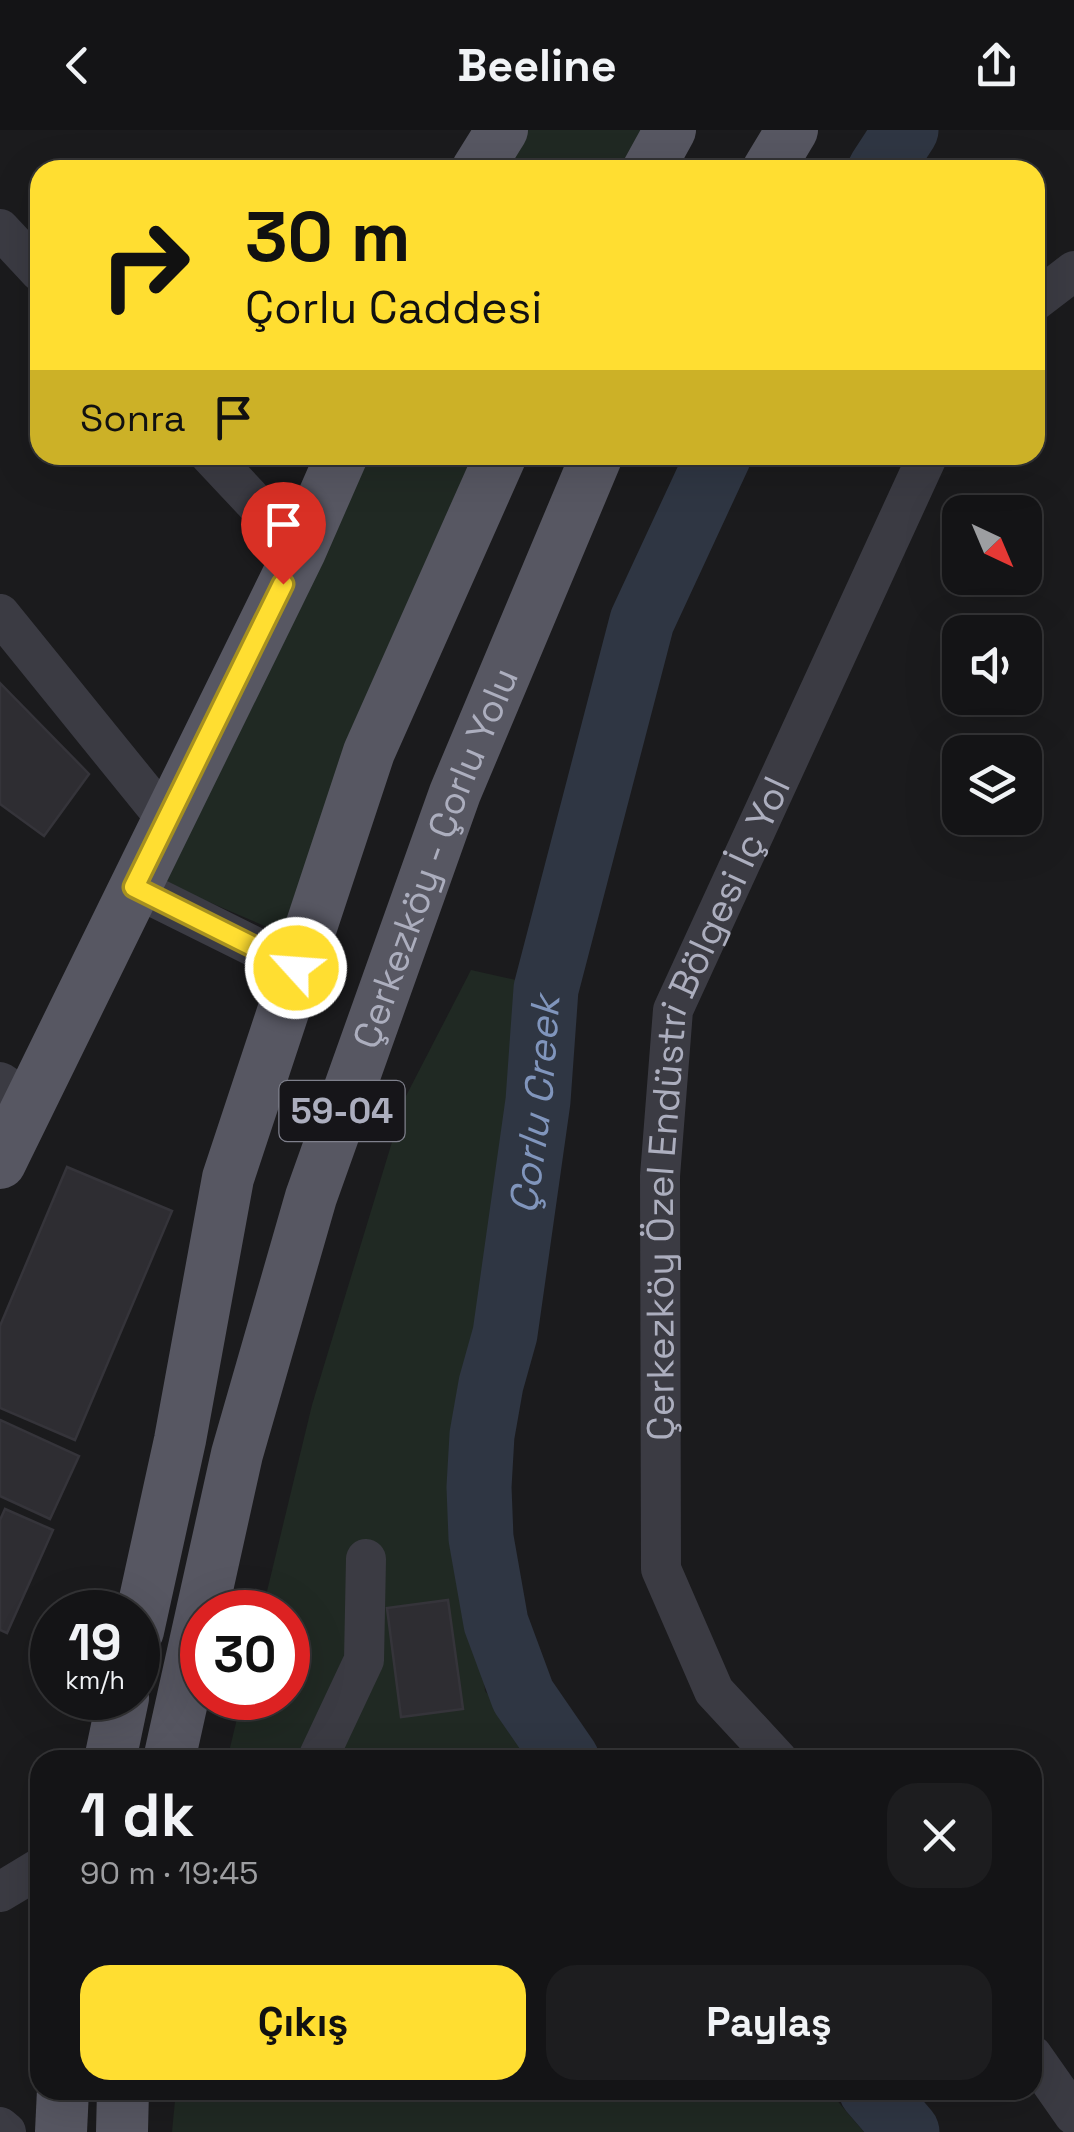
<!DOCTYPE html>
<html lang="tr">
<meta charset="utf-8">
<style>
:root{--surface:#141416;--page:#1d1d1f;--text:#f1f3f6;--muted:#9d9ea1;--line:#333335;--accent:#ffde31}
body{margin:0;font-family:"Space Grotesk",sans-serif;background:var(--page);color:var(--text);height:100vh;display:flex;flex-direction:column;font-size:38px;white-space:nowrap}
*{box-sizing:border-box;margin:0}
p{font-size:32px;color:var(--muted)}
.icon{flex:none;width:55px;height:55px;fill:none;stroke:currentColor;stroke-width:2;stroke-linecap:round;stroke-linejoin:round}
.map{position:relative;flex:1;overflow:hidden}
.side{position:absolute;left:30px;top:1620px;width:1012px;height:350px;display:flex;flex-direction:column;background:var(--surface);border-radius:30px;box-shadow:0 10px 40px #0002,0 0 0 2px var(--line)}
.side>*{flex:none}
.banner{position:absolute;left:30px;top:30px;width:1015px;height:305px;border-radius:30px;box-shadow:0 10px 40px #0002,0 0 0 2px var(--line);background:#ffde31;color:#111;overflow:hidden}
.needle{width:65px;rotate:136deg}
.tools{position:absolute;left:942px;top:365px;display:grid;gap:20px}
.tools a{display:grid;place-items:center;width:100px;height:100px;border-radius:20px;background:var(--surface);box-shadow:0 10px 40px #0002,0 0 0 2px var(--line);font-size:50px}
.speed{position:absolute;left:30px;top:1460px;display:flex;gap:20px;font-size:50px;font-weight:700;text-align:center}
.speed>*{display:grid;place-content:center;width:130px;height:130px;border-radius:50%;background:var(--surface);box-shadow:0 10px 40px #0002,0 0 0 2px var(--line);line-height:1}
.speed small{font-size:25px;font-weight:400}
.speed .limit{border:15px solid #d22;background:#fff;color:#111}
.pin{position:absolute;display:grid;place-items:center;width:85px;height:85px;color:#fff;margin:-102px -42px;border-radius:50% 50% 50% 0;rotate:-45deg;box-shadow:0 0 10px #0007}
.pin .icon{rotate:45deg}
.me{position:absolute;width:110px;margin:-55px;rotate:296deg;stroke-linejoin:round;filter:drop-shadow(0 0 8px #0008)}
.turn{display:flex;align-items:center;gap:35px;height:210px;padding:0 50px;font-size:45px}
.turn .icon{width:130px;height:130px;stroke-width:2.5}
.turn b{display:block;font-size:70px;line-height:85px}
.then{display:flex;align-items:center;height:95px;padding:0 50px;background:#0003;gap:20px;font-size:38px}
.round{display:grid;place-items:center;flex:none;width:105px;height:105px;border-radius:30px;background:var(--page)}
.headline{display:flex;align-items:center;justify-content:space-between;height:170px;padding:0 50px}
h1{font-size:60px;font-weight:800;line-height:75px}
.button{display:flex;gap:20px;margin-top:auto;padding:20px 50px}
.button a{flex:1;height:115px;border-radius:30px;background:var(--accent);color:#111;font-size:40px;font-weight:800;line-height:115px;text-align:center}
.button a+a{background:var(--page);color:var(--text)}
header{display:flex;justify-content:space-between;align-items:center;height:130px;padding:0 50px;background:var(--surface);font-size:45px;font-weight:800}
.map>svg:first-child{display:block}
.green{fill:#202923}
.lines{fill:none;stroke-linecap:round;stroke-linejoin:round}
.river{stroke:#2f3643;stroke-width:65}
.building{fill:#2e2d32;stroke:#35343a;stroke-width:2.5}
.minor{stroke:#3b3b43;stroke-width:40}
.major{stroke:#575762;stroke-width:52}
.route-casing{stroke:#a69020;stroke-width:25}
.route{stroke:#ffde31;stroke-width:18}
.labels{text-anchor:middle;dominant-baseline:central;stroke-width:10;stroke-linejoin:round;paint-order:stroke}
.shield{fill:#161519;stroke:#7f808c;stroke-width:2.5}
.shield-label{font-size:35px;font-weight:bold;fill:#acaebe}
.street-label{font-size:38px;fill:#acaebe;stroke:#161519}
.water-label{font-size:40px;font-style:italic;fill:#8095bc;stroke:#161519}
</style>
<header><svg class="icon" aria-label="back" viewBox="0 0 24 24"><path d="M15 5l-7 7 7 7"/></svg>Beeline<svg class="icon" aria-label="share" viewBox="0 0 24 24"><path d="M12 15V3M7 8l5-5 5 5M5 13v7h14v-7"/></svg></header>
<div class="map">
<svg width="1074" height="2002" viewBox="0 0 1074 2002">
<rect width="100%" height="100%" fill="#1b1b1d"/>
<g class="green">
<path d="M514,0H654L632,40H487Z"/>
<path d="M349,325H486L288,806L146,745Z"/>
<path d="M471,840L525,852L526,954L514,1092L459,1260L485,1561L544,1630H227L242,1568H288V1482H262L312,1275L406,966Z"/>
<path d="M176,1960H828L864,2002H172Z"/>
</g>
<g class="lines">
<g class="river">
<path d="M880,40L906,0"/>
<path id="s1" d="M567,1630L523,1566L496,1493L481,1408L479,1357L482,1305L491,1254L505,1204L538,971L546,859L642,491L719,325"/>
<path d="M871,1960L907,2002"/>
</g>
</g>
<g class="building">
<path d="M0,553L89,644L44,706L0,674Z"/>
<path d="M67,1037L172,1081L75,1310L0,1278V1196Z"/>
<path d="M0,1290L79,1326L50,1389L0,1366Z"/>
<path d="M5,1379L53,1400L7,1503L0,1500V1390Z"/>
<path d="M448,1470L463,1579L401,1587L387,1478Z"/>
</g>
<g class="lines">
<g class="minor">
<path d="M0,99L40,142"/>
<path d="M1035,171L1074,141"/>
<path d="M210,325L300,421"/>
<path d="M0,484L166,689"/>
<path d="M134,757L297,838"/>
<path d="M0,952L30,972"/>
<path d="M317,1630L364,1530L366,1429"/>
<path id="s2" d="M778,1630L714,1561L661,1439L660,1046L673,880L928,325"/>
<path d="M0,1762L40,1738"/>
<path d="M1032,1925L1074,1985"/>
<path d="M0,1997L6,2002"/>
</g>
<g class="major">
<path d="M477,40L502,0"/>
<path d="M648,40L670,0"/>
<path d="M768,40L792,0"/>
<path d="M0,1033L300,421L342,325"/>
<path d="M138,1501L180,1310L228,1048L369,622L501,325"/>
<path d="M110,1630L123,1568"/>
<path id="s3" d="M169,1630L237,1324L311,1067L455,663L597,325"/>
<path d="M61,2002L63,1960"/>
<path d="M122,2002L123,1960"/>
</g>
</g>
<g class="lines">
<g class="route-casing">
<path id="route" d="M283,454L134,757L296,838"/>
</g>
<use href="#route" class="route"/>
</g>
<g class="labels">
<rect class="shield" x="279.5" y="951" width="125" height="60" rx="8"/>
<g class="shield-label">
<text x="342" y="981">59-04</text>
</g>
<g class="street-label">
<text stroke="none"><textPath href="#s3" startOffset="942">Çerkezköy - Çorlu Yolu</textPath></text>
<text stroke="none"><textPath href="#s2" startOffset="698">Çerkezköy Özel Endüstri Bölgesi İç Yol</textPath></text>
</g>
<g class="water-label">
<text stroke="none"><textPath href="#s1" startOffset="680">Çorlu Creek</textPath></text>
</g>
</g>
</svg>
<div class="tools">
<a><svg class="needle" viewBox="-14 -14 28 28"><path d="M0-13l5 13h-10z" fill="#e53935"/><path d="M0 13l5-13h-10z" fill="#9d9ea1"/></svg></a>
<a><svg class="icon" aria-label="sound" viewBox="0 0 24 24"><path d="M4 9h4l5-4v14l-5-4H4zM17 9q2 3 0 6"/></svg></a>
<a><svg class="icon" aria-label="layers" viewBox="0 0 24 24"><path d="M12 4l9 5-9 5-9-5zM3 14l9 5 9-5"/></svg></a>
</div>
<div class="speed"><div>19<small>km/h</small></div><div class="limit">30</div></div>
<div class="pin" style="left:283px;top:454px;background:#d93025"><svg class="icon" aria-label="arrive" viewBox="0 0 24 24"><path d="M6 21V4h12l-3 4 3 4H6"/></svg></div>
<svg class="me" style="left:296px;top:838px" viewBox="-20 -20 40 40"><circle r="17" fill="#ffde31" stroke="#fff" stroke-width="3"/><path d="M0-11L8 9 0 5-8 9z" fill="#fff"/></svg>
<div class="banner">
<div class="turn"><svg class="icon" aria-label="right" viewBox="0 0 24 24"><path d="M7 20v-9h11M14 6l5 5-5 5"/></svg><div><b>30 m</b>Çorlu Caddesi</div></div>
<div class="then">Sonra<svg class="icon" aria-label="arrive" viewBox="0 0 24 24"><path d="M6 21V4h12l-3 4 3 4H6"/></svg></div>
</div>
<section class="side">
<div class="headline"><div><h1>1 dk</h1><p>90 m · 19:45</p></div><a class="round"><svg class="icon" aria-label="close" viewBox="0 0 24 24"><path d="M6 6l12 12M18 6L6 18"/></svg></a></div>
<div class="button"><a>Çıkış</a><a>Paylaş</a></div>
</section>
</div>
